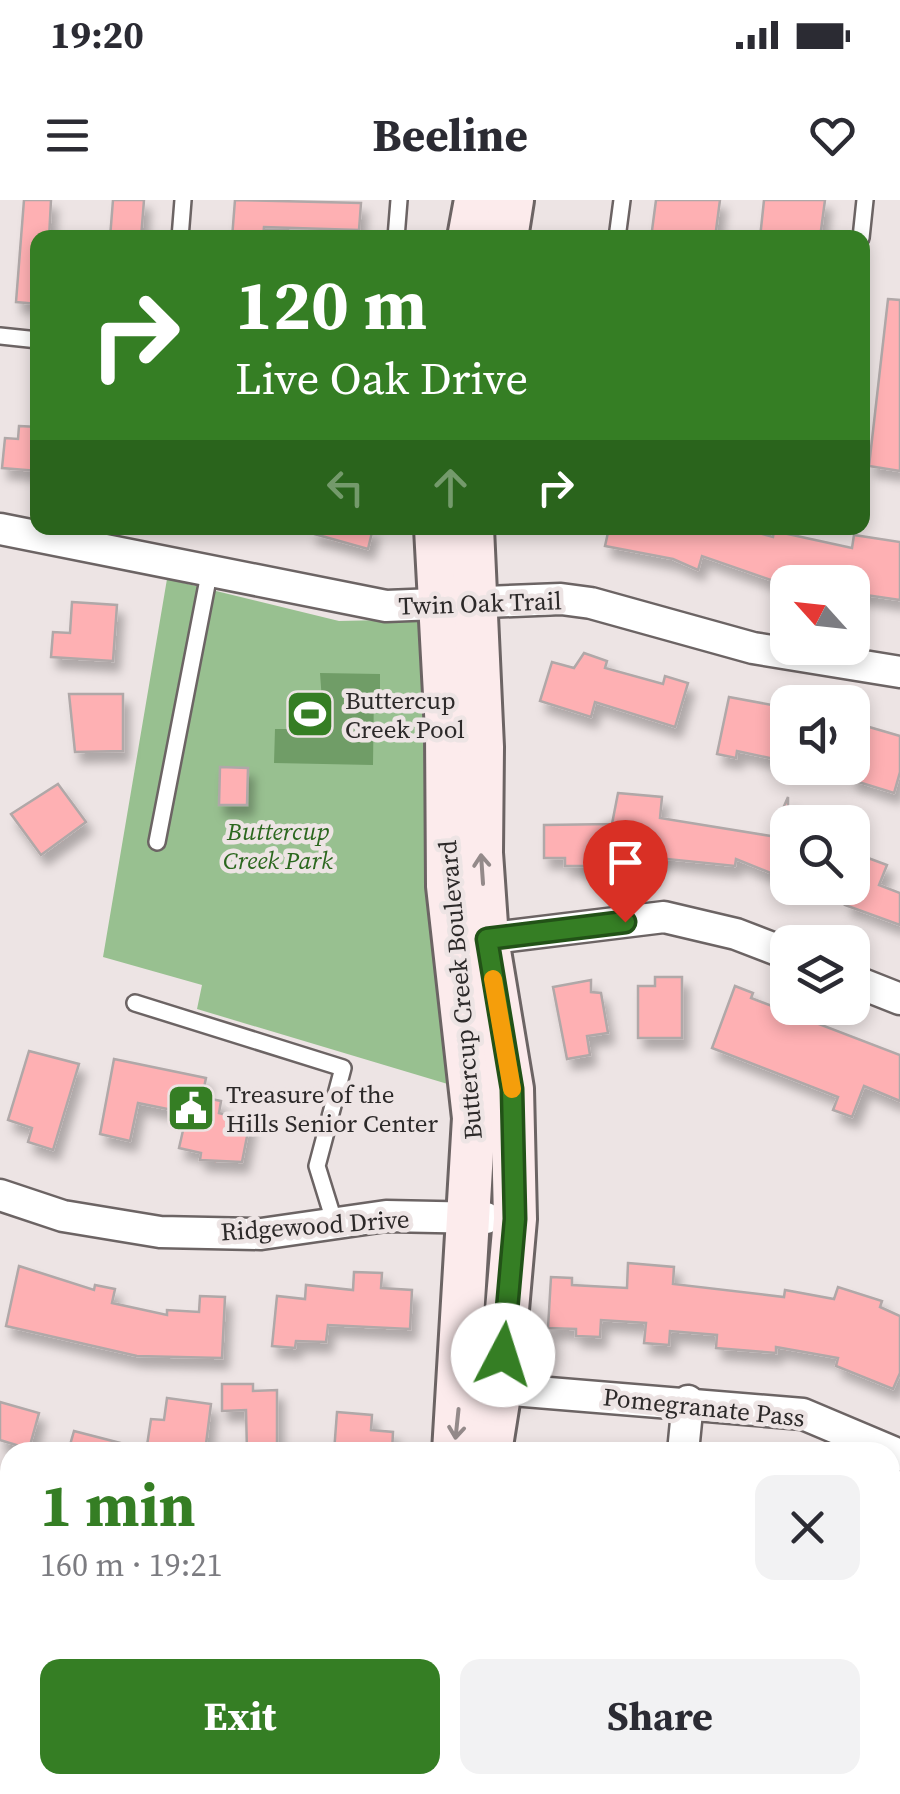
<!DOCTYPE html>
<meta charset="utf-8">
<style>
:root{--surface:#fff;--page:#f2f2f3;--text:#2b2b33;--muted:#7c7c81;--accent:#357e24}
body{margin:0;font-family:"Source Serif 4",serif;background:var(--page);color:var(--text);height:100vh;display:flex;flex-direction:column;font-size:38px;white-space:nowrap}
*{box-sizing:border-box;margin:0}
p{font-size:32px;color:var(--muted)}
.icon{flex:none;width:55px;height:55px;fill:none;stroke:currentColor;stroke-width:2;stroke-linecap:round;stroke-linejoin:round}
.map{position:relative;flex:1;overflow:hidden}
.panel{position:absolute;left:0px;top:1242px;width:900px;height:352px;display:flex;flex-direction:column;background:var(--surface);border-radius:30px 30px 0 0;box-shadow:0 5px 15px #0003}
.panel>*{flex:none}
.guide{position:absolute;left:30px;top:30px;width:840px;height:305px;border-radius:20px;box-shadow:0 5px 15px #0003;background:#357e24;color:#fff;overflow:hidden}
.needle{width:65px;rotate:297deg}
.buttons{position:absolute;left:770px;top:365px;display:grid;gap:20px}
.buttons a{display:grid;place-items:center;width:100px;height:100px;border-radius:20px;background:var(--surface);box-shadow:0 5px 15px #0003;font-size:50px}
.pin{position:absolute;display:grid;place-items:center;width:85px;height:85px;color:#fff;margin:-102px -42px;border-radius:50% 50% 50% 0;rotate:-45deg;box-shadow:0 0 10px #0007}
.pin .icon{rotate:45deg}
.me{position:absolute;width:110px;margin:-55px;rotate:5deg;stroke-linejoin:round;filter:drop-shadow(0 0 8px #0008)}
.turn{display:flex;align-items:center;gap:35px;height:210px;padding:0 40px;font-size:45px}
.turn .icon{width:130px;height:130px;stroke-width:2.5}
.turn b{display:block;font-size:70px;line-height:85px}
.lanes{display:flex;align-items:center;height:95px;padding:0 40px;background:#0003;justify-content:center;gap:50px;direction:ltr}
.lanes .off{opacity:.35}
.round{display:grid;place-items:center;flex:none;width:105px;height:105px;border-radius:20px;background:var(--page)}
.summary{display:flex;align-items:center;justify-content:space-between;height:170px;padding:0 40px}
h1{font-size:60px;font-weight:700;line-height:75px;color:var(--accent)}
.primary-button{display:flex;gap:20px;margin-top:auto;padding:20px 40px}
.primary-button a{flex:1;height:115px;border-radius:20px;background:var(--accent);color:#fff;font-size:40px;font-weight:700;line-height:115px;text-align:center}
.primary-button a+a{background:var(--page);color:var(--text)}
.status{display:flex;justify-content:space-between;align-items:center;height:70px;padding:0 50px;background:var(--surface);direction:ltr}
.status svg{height:28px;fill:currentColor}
header{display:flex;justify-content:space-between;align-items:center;height:130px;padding:0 40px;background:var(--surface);font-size:45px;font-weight:700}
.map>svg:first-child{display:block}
.green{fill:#98c090}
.water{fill:#709d67}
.building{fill:#feb0b3;stroke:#b0a8a8;stroke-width:2.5;filter:url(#shadow)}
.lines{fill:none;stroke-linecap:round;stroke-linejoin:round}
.lane-casing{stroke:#6c6464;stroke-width:20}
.street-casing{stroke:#6c6464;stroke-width:35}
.secondary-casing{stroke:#6c6464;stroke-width:48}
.lane{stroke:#fff;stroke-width:15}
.street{stroke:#fff;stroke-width:30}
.secondary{stroke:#fcebec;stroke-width:42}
.oneway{stroke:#948a8a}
.route-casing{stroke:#225217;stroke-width:25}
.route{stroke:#357e24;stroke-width:18}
.slow{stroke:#f59e0b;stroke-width:18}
.labels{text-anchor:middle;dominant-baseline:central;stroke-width:9;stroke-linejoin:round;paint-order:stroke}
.street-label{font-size:25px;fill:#2c2929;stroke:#ede4e4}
.poi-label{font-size:25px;fill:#2c2929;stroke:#ede4e4;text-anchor:start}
.park-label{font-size:25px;font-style:italic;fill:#2b671e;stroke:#ede4e4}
</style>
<div class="status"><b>19:20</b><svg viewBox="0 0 49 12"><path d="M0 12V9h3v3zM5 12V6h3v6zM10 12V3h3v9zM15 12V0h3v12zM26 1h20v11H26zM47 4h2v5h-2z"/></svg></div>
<header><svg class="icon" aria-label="menu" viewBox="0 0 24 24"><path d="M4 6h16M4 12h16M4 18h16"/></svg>Beeline<svg class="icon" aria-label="heart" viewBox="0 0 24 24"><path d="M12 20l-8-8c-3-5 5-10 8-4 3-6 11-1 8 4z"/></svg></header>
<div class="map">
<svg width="900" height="1594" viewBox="0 0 900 1594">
<defs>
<filter id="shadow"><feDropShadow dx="6" dy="10" stdDeviation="5" flood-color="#0004"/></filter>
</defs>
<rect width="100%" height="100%" fill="#ede4e4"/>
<path class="green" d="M167,379L339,421L427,419L461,888L197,809L202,785L103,757Z"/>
<path class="water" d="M320,473L380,474V490H374L373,565L274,563L275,529H324Z"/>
<g class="building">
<path d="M24,0H51L49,38H38V104L16,102Z"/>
<path d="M113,0H144L141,38H110Z"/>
<path d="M235,0L361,3L359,30L264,27L263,38H232Z"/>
<path d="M656,0H720L715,38H651Z"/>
<path d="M764,0H825L820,38H760Z"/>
<path d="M888,99L900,100V271L869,266Z"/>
<path d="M19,226L38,227V271L2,268L5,238L18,239Z"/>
<path d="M312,328H373L368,349L311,333Z"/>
<path d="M609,328H741L773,337L774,331L852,348L854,335L900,342V400L852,393V382L788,386L702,356L698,370L673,359L605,346Z"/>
<path d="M72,402L117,405L113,461L51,457L53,432L70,433Z"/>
<path d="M584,453L607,461L605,468L663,484L665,476L688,483L675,527L595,502L591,517L540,501L552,462L574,468Z"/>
<path d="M69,494H123V551L75,552Z"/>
<path d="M729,497L788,508V562L737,551L736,558L717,554Z"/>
<path d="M852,522L900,536V572L894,593L852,580Z"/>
<path d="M220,567L248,568L247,605H219Z"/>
<path d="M58,584L86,622L41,655L11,614Z"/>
<path d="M618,593L662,597L660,618L771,636L788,597V680L736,659L735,666L628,655L629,646L590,642V666H565V658H544V625L612,624Z"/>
<path d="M852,652L887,665L879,685L900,693V725L845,705L852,688Z"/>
<path d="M655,777H682V838H638V786H655Z"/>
<path d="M591,780V792L601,793L608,833L587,836L590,855L567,859L553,787Z"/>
<path d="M735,786L753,793L751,798L900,855V901L864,886L852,917L833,910L838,897L712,848Z"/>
<path d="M29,851L79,864L53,950L28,942L32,928L8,920Z"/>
<path d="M114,859L206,878L202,897L221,901L219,913L250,921L242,962L200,960L201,953L179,948L187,913L138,903L130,941L100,934Z"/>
<path d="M628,1063L674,1067L673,1084L784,1097L785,1090L834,1099L838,1087L882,1101L880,1107L900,1116V1173L893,1189L836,1166L838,1158L776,1147V1153L716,1148L717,1135L670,1131L669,1145L644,1143L646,1123L601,1120L600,1137L576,1136V1129L548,1128L551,1077L572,1078V1085L627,1088Z"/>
<path d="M19,1066L94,1090L95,1085L115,1089L112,1103L167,1115V1110L199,1112L200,1096L225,1097L222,1158L137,1156L6,1126Z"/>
<path d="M354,1072L382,1073L381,1088L412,1090L410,1129L328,1125L326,1142L296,1141L295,1148L272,1146L277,1096L305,1099L306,1085L353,1090Z"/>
<path d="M222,1184H253V1191L277,1190V1252H247L246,1210L222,1211Z"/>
<path d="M167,1198L211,1204L205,1252H146L151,1219L164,1220Z"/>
<path d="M0,1202L39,1213L29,1249L0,1240Z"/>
<path d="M337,1212L372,1215L371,1230L393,1232L392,1252H334Z"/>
<path d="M74,1231L132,1246L131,1252H68Z"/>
</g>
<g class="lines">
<g class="lane-casing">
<g id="lane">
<path d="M180,38L183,0"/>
<path d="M396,38L399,0"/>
<path d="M617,38L622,0"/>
<path d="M861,38L865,0"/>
<path d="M0,136L38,140"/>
<path d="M157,642L210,369"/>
<path d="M135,803L343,868L317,966L335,1024"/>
</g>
</g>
<g class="street-casing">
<g id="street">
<path d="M0,329L386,406L561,399L591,403L753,448L900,472"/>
<path d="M468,741L664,717L736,734L788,754"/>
<path d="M852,780L900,799"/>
<path d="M0,995L63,1016L160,1032L261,1034L386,1016L486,1018"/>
<path d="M500,1189L803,1214L900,1255"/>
<path d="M683,1252L688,1201"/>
<path d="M0,1320L10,1323"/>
</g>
</g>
<g class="secondary-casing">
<g id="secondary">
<path d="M469,38L476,0"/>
<path d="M506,38L512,0"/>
<path d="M436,328L447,531L448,686L474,918L454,1252"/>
<path d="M472,328L482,547L481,653L487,739L512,889L515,1019L500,1189L490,1252"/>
<path d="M382,1594L383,1585"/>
<path d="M417,1594L419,1585"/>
</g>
</g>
<use href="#lane" class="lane"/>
<use href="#street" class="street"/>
<use href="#secondary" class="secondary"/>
</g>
<defs><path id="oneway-shaft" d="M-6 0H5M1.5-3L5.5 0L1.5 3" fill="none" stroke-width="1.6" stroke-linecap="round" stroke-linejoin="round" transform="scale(2.5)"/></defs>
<g class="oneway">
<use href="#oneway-shaft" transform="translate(482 669) rotate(-94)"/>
<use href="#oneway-shaft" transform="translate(457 1224) rotate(96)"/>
</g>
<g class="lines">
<g class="route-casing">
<path id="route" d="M503,1155L515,1019L512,889L487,739L625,722"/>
</g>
<use href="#route" class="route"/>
<path class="slow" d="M493,779L512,889"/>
</g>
<defs>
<g id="stadium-square" transform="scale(2.5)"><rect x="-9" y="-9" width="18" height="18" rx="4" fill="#357e24" stroke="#ede4e4"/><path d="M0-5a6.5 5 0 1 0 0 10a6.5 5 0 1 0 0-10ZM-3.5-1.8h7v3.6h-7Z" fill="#fff"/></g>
<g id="civic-square" transform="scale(2.5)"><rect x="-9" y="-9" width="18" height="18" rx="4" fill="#357e24" stroke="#ede4e4"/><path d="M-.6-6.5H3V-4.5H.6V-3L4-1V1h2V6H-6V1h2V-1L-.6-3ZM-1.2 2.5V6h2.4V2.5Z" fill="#fff"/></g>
</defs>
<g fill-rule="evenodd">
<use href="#stadium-square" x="310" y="514"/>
<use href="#civic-square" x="191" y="908"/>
</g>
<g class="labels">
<g class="street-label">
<text transform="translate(480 403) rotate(-2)">Twin Oak Trail</text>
<text transform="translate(460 790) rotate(-95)">Buttercup Creek Boulevard</text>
<text transform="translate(315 1025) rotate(-4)">Ridgewood Drive</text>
<text transform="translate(704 1207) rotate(6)">Pomegranate Pass</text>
</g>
<g class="poi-label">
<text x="345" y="500">Buttercup<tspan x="345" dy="29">Creek Pool</tspan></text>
<text x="226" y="894">Treasure of the<tspan x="226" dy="29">Hills Senior Center</tspan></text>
</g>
<g class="park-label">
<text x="278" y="631">Buttercup<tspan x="278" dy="29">Creek Park</tspan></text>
</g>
</g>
</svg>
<div class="buttons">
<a><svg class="needle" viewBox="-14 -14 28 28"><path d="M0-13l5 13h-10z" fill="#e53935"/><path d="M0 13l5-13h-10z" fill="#7c7c81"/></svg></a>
<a><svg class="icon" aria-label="sound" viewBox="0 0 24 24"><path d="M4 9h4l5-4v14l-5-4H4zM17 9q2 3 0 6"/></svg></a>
<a><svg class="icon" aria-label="search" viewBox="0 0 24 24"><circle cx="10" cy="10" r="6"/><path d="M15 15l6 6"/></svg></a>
<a><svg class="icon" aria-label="layers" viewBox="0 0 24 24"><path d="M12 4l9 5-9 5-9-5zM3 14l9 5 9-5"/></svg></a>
</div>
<div class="pin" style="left:625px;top:722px;background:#d93025"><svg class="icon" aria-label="arrive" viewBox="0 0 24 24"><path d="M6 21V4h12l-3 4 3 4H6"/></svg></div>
<svg class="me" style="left:503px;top:1155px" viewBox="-20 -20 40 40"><circle r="19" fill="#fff"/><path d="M0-13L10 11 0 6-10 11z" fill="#357e24"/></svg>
<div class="guide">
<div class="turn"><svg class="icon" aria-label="right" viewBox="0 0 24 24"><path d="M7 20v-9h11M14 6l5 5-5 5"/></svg><div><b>120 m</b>Live Oak Drive</div></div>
<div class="lanes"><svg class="icon off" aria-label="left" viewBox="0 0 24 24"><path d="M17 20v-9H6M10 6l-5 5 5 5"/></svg><svg class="icon off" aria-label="ahead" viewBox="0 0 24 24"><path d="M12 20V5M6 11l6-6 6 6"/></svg><svg class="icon" aria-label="right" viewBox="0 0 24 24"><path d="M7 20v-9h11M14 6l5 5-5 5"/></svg></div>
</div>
<section class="panel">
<div class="summary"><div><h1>1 min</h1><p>160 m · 19:21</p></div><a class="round"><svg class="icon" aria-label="close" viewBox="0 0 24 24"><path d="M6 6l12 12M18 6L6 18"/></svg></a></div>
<div class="primary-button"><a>Exit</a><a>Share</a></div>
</section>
</div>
